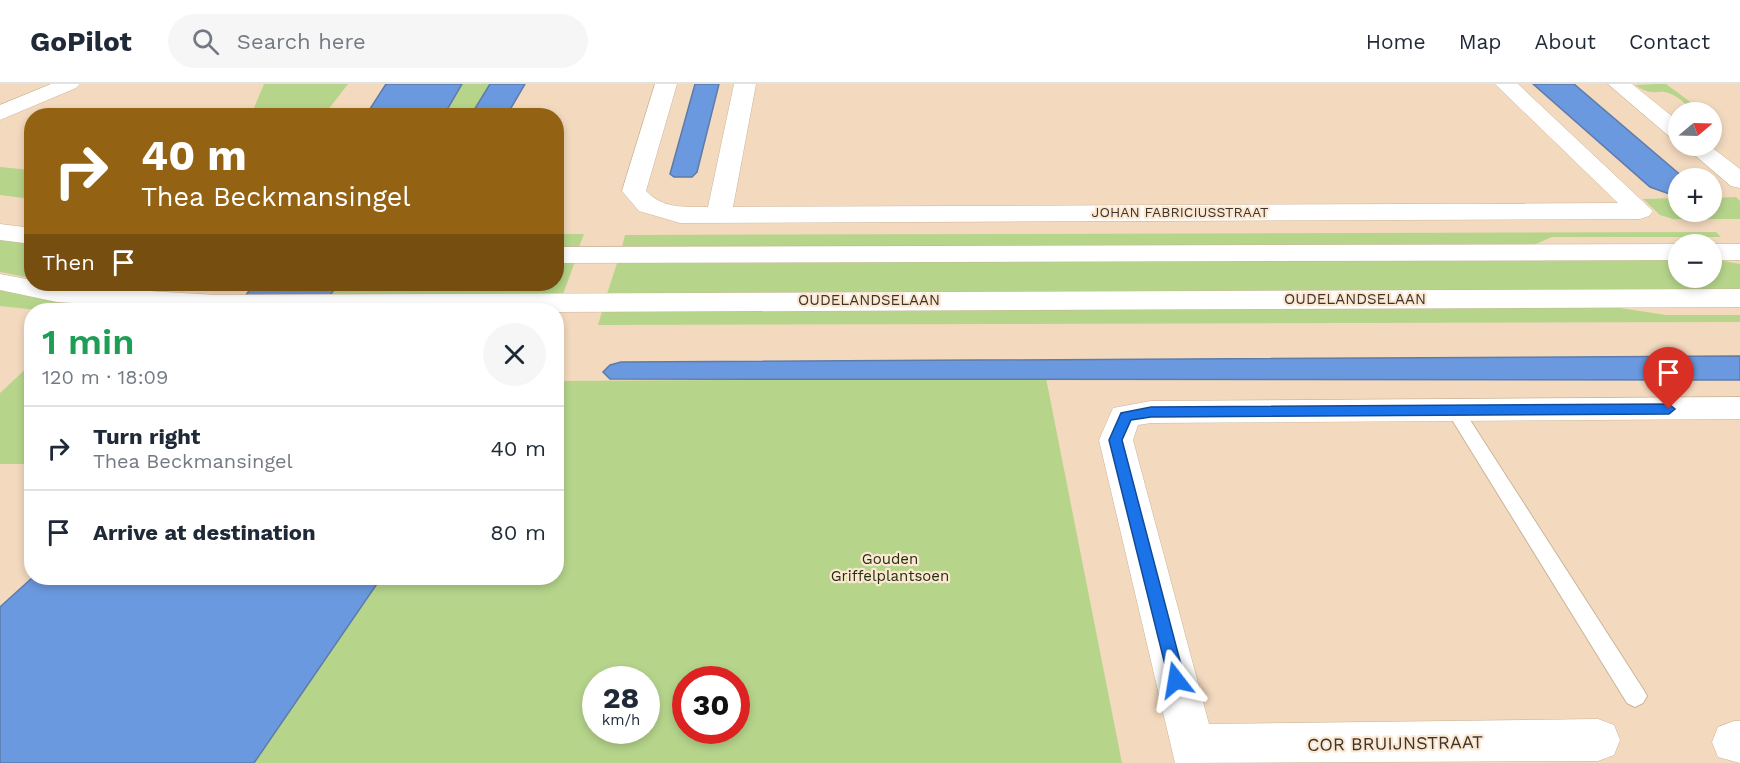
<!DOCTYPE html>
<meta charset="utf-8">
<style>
:root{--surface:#fff;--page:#f6f6f7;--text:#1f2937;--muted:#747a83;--line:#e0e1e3}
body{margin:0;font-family:"Work Sans",sans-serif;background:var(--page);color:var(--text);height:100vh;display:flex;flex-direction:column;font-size:22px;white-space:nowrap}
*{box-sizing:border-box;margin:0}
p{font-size:20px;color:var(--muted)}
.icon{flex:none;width:33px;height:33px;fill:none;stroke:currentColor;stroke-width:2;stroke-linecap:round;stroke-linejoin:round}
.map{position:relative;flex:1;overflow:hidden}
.drawer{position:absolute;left:24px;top:219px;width:540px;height:282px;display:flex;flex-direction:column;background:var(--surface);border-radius:24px;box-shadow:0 3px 9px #0003}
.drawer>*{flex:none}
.hud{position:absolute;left:24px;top:24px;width:540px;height:183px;border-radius:24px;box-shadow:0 3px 9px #0003;background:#946213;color:#fff;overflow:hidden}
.needle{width:39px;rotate:71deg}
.tools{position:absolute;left:1668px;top:18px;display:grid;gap:12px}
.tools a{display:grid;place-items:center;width:54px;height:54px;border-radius:50%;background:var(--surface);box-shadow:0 3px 9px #0003;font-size:30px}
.speed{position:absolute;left:582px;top:582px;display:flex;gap:12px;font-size:30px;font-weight:700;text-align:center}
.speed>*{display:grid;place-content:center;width:78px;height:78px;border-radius:50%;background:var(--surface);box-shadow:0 3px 9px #0003;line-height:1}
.speed small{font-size:15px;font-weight:400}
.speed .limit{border:9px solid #d22;background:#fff;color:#111}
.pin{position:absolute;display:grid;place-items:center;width:51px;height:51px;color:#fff;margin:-62px -26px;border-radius:50% 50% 50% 0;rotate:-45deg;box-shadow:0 0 6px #0007}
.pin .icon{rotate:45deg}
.me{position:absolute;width:66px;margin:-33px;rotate:346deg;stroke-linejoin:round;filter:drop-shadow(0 0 4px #0008)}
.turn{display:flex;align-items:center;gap:21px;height:126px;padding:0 18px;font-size:27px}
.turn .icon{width:78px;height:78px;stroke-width:2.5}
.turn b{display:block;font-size:42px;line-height:51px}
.then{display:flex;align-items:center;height:57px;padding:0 18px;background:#0003;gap:12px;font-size:22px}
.round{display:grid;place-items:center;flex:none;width:63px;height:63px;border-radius:32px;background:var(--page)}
.head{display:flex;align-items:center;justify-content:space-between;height:102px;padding:0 18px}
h1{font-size:36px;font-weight:600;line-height:45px;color:#1e9e55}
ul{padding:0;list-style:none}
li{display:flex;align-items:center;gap:18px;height:84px;padding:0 18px;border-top:2px solid var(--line)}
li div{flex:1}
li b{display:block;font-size:22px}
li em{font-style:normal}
header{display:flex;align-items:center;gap:36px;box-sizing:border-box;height:84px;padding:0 30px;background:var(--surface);border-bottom:2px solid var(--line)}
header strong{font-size:28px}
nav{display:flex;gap:33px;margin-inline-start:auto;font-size:21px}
.search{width:420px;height:54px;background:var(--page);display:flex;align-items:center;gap:15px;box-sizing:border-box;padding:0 21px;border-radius:33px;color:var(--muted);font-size:22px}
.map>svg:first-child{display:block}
.green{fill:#b6d58b;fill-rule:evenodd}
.water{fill:#6b99df;stroke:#5e7ba9;stroke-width:1.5}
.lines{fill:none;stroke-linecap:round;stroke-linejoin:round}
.service-casing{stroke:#cbb499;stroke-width:2}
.minor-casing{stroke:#cbb499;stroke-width:1}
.tertiary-casing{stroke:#cbb499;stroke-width:1}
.secondary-casing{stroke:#cbb499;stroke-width:1}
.service{fill:#fff;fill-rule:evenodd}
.minor{fill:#fff;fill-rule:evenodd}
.tertiary{fill:#fff;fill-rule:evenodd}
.secondary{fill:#fff;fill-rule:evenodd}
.route{fill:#1a73e8;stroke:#114b97;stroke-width:1.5}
.labels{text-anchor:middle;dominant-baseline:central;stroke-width:4.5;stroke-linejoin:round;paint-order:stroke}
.far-street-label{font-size:14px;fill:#3e352a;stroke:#fce8d2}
.street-label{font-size:15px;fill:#3e352a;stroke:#fce8d2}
.park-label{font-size:15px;fill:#23300d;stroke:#fce8d2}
.near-street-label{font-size:18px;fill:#3e352a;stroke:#fce8d2}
</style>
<header>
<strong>GoPilot</strong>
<div class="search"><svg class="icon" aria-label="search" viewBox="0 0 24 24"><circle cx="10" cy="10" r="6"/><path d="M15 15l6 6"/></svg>Search here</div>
<nav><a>Home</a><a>Map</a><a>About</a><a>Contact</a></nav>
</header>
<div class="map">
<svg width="1740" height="679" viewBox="0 0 1740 679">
<rect width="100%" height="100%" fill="#f3dabf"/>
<g class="green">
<path d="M264,0H348L324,31H251Z"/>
<path d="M462,0H490L471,31L444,32Z"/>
<path d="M1657,0H1666L1704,28C1689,29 1684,15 1671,10C1657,4 1654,14 1635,1Z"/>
<path d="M0,83L31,86V115L0,111Z"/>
<path d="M1736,113L1740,117V135H1673L1660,131L1643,115L1678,114V128H1712V114Z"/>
<path d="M1716,148L1721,153H1552L1531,162L622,163L625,151Z"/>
<path d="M557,150H584L579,163H557Z"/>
<path d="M0,154L31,158V194L0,188Z"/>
<path d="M1678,174V194H1712V175L1740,180V208L607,210L618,176Z"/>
<path d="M557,175H576L563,210H331L338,200H556Z"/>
<path d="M79,200H162L155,209Z"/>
<path d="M0,205L140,224L138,226H38L0,222Z"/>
<path d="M1601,221L1666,231H1740V238L598,241L603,224Z"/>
<path d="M31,280V380H0V309Z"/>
<path d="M1046,294L1122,679H254L381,494H556L557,297ZM596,596H646V646H596ZM686,596H736V646H686Z"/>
</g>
<g class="water">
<path d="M386,0H462L444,31H366Z"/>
<path d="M490,0H525L507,31H471Z"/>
<path d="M695,0H719L697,88L692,93H674L670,90Z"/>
<path d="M1533,0H1574L1684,94H1678V113L1650,103Z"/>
<path d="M254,200H338L320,226H235Z"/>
<path d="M1740,272V296L610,295L603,288L610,281L621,278Z"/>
<path d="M32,494H381L254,679H0V523Z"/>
</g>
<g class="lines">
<g class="service-casing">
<path id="service" d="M1455,320L1461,322L1643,605L1647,612L1643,619L1635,623L1627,619L1446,326L1449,322Z"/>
</g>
<g class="minor-casing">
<g id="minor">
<path d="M51,0H80L76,4L0,36V21Z"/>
<path d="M655,0H677L646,107C663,125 685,123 708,123L734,0H756L733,123L1618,119L1495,0H1518L1653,127L1649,132L1640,135L680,139L639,127L622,107Z"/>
<path d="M1740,313V335L1151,339L1138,341L1133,356L1209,640L1598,635L1614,641L1620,656L1614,671L1598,677L1175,679L1099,356L1113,324L1151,317Z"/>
<path d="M1734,637H1740V679L1718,673L1712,658L1718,643Z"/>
</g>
</g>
<g class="tertiary-casing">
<g id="tertiary">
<path d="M1608,0H1632L1678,37V55L1670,53Z"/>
<path d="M1684,62H1710L1740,85V104L1731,102Z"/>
</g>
</g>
<g class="secondary-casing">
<g id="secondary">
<path d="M0,140L32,144V160L0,156Z"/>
<path d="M1678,160H1680H1678V176L556,179V163Z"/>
<path d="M1710,160H1740V176H1712V160Z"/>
<path d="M0,190L32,196V200L216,211L1740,205V223L556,228L182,226L57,218L0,206Z"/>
</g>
</g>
<use href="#service" class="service"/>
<use href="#minor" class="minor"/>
<use href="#tertiary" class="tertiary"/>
<use href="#secondary" class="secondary"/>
</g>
<path class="route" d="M1669,320L1675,325L1669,330L1151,333L1131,336L1122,356L1185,596L1182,601L1176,603L1170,601L1109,356L1121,329L1151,323Z"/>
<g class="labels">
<g class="far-street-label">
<text x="1180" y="128">JOHAN FABRICIUSSTRAAT</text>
</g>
<g class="street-label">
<text x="1355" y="215">OUDELANDSELAAN</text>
<text x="869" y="216">OUDELANDSELAAN</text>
</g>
<g class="park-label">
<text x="890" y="475">Gouden<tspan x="890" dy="17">Griffelplantsoen</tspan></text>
</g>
<g class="near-street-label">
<text transform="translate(1395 659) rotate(-1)">COR BRUIJNSTRAAT</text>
</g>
</g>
</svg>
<div class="tools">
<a><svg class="needle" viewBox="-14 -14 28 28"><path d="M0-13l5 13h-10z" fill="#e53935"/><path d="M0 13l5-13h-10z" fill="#747a83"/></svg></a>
<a>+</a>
<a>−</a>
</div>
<div class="speed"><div>28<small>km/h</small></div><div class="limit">30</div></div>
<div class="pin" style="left:1669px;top:325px;background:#d93025"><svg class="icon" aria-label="arrive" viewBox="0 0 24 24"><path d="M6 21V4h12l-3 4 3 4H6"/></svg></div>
<svg class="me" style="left:1176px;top:596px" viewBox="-20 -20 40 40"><path d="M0-17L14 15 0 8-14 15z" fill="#1a73e8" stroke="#fff" stroke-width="4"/></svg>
<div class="hud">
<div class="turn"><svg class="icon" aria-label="right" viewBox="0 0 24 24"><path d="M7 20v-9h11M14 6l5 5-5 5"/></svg><div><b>40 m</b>Thea Beckmansingel</div></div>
<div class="then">Then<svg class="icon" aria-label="arrive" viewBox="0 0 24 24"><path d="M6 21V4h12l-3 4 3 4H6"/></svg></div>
</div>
<section class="drawer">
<div class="head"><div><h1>1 min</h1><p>120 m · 18:09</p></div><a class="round"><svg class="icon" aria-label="close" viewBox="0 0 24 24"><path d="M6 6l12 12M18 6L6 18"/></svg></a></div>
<ul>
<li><svg class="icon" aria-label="right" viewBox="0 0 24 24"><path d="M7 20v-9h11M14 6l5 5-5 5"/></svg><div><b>Turn right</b><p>Thea Beckmansingel</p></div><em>40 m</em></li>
<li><svg class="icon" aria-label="arrive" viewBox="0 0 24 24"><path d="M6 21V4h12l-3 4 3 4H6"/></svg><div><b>Arrive at destination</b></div><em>80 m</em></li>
</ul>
</section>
</div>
